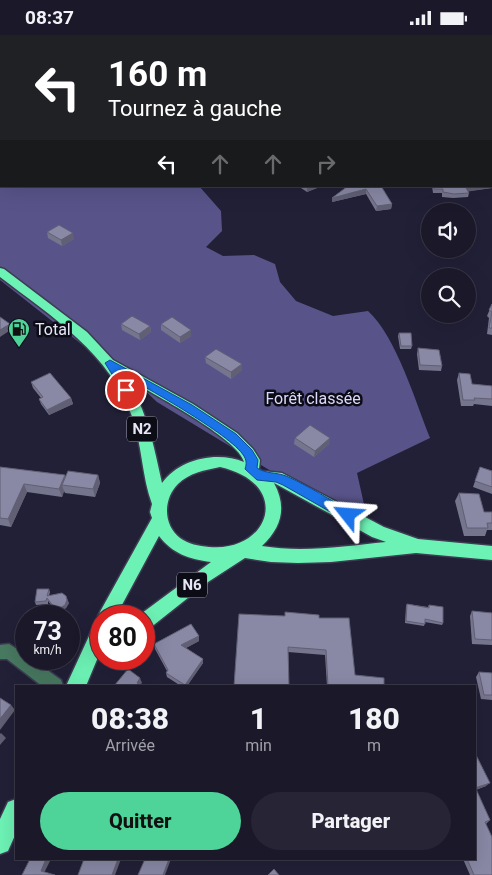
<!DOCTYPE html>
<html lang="fr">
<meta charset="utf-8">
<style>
:root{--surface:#1a1829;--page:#272535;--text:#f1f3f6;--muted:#9fa0a8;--line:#383746;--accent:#4ed399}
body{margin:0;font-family:Roboto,sans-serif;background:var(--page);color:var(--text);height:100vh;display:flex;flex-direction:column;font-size:19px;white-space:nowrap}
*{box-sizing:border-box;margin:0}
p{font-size:16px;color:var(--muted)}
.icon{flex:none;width:28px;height:28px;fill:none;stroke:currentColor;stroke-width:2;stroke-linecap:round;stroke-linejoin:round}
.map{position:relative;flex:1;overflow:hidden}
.drawer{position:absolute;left:15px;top:650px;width:461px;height:175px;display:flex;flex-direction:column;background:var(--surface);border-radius:0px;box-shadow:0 5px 20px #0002,0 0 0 1px var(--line)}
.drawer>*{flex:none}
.hud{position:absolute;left:0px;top:0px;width:492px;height:152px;box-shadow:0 5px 20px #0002,0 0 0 1px var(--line);background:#202124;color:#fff;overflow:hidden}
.fabs{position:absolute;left:421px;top:168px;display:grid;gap:10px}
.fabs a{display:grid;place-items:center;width:55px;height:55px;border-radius:50%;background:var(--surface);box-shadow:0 5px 20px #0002,0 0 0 1px var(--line);font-size:25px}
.speed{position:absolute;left:15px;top:570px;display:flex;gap:10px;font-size:25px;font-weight:700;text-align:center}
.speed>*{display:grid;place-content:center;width:65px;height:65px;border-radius:50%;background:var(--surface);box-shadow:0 5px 20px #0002,0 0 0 1px var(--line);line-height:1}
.speed small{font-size:12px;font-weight:400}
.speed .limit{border:8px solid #d22;background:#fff;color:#111}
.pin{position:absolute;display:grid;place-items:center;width:42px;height:42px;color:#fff;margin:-21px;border:2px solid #fff;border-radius:50%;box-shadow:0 1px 5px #0007}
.me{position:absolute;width:55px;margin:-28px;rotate:298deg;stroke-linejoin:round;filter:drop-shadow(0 0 4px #0008)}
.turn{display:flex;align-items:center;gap:18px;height:105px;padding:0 25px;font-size:22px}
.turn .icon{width:65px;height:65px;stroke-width:2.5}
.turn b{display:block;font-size:35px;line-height:42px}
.lanes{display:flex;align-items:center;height:48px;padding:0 25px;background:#0003;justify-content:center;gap:25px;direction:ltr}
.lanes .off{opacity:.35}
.eta{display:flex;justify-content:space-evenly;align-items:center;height:85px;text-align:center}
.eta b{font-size:30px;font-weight:800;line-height:35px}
.primary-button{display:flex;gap:10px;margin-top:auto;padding:10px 25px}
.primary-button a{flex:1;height:58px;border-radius:30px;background:var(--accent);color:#111;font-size:20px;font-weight:800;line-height:58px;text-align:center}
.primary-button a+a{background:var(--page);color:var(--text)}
.status{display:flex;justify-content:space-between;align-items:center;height:35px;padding:0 25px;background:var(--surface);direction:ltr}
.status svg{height:14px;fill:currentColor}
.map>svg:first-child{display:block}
.forest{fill:#58548a}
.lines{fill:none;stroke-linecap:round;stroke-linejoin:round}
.minor-casing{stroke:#3d3c52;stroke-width:3}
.highway-casing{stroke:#3d3c52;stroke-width:3}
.minor{fill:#487961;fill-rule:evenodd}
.highway{fill:#6df2b5;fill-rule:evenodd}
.wall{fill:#76758e}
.shaded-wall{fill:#605f74}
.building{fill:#8988a5;stroke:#605f74}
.route{fill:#1a73e8;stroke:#114b97}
.labels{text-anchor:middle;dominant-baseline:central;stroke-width:5;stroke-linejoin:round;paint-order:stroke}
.shield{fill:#0c0c16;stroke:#a5a5b3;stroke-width:1}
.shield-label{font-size:15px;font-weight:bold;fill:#e6e6f6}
.poi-label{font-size:16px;fill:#e6e6f6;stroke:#0c0c16;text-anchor:start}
.park-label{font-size:16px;fill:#dbdafc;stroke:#0c0c16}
</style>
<div class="status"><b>08:37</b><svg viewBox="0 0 49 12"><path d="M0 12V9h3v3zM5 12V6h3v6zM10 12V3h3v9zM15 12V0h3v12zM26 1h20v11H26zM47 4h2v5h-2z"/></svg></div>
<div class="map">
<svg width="492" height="840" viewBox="0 0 492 840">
<rect width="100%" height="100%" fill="#222037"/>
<path class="forest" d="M0,0L64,1H1V151H199L221,176L222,196L206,212L223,221L254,220L275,229L280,247L296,266L333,281L368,276C396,301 416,368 430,403L357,438L370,496L157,367L121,333L99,323L0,245Z"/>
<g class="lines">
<g class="minor-casing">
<path id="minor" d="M9,609L26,620V624H32L61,645L63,651H42L7,624H0V610Z"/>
</g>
<g class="highway-casing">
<g id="highway">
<path d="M0,233L4,234L87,297L113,325L193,369L237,398L253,414L260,425L259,434L262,436L282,438L384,492L418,504L492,511V525L416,518L331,527L298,528L271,527L245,523L208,547L150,593L144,595V581H138L211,527C189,524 173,519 159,501L116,581H101V615L86,651H66L95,588L100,586L98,581L101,575L152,483L150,477L152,469C142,442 142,411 133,384C111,319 51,281 0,242ZM127,344C150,357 239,404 244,427C218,416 180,423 162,448C154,411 147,376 127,344ZM220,432C294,449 269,518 209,512C199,511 188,509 180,503C163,490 163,464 178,449C189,438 205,435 220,432ZM274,448L372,502L386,507C346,511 303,518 262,511C282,492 287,472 274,448Z"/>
<path d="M16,764V798L8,816L0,819V784L8,767Z"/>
</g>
</g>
<use href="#minor" class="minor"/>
<use href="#highway" class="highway"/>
</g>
<g class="wall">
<path d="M492,136V153L468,156L469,158L468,162L453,163L442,162V158H433L432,151H491Z"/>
<path d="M298,151H322L307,157Z"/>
<path d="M348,151H381L392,169L391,174L376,176L366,159L332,167V163Z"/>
<path d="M47,197L74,204L62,211L48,203Z"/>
<path d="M492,269V300L487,299L489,283L487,281Z"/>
<path d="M121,289L150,291L151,297L140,305L122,295Z"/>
<path d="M161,289L191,301L180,308L161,295Z"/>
<path d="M399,298L412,311L411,314H400L398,301Z"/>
<path d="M418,313L442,331L441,336L419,335L417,319Z"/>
<path d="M205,322L242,329V335L231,344L206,328Z"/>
<path d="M459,338L472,349L492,351V371L474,369L473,371H461L457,345Z"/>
<path d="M31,347L71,363L73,369L49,380L41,369L39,364L41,363L33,353Z"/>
<path d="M295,403L329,409L314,422L294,409Z"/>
<path d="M0,432L65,440L66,442L98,440L100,448L95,462L65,458L64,456L62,462L27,457L11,492L0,490Z"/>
<path d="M480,432L492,436V459L473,452Z"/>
<path d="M459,458L484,477H492V495H487L485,501H464L455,466Z"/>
<path d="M49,554L50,557L49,561L69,568L66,573L61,576L55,575L48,566V569L36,570L35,567Z"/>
<path d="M407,569L428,572L429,570L443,588L442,590L425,587L424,591L405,588L406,571Z"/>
<path d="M472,576L492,578V610L472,609L470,581Z"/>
<path d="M285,581L319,583L355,640L384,651H327L325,620L288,617Z"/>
<path d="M199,601V606L186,613L203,624V628L187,651H181L167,642L166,638L167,636L155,614L154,609Z"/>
<path d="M479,637L492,638V665L481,664L476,642Z"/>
<path d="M475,718L486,751L476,755L490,785L486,789L492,840H470L463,824H475Z"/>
</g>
<g class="shaded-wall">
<path d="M492,149V153L465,157L466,153L477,151H491V150Z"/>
<path d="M310,151H322L307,157V152Z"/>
<path d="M366,154V159L332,167V163Z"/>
<path d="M392,169L391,174L376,176L377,171Z"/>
<path d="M73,198L74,204L62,211L61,205Z"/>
<path d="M10,289L12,294L0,302V295Z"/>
<path d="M150,291L151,297L140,305L139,299Z"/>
<path d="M191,295V301L180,308V302Z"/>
<path d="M242,329V335L231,344V337Z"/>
<path d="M71,363L73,369L49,380L47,375Z"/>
<path d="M330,403L329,409L314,422L315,416Z"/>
<path d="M65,440L67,448L62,450L64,456L62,462L59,454Z"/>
<path d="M98,440L100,448L95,462L93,454Z"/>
<path d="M24,449L27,457L11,492L8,484Z"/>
<path d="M66,561L69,568L66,573L61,576L60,573Z"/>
<path d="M199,601V606L182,615L181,610Z"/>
<path d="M203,624V628L187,651H185V650Z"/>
<path d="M140,643L142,648L139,651L137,648Z"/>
<path d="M11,670L15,675L0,695V684Z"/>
<path d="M1,698L6,703L0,710V699Z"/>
<path d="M490,748L486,751L475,755V753Z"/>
<path d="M46,824H51L44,838L41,836Z"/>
<path d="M118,824H121L115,840H112Z"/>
<path d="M169,824H171L165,840H163Z"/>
</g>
<g class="building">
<rect x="121" y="0" width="193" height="1"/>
<path d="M335,0H492V38H491V1H335Z"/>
<rect x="491" y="45" width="1" height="37"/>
<rect x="491" y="88" width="1" height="42"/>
<path d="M491,136H492V149L491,150Z"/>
<path d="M348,151H381L392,169L377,171L366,154L332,163Z"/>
<path d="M433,151H477L466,153L469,158L454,159L443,157V154H434Z"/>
<path d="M59,190L73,198L61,205L47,197Z"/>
<path d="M492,269V293H489L492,277L489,275Z"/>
<path d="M132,281L150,291L139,299L121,289Z"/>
<path d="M0,282L10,289L0,295Z"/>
<path d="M172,282L191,295L180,302L161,289Z"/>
<path d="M399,298H411L412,311H401Z"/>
<path d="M418,313L439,315L442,331L420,330Z"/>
<path d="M216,314L242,329L231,337L205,322Z"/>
<path d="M50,338L71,363L47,375L39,364L43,362L31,347Z"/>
<path d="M459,338L470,339L472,349L492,351V364L474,363L475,365H463Z"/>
<path d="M310,390L330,403L315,416L295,403Z"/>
<path d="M0,432L65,440L59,454L24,449L8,484L0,483Z"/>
<path d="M480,432L492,436V452L475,446Z"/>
<path d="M68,436L98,440L93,454L62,450Z"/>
<path d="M459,458L479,459L484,477H492V488H487L488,493H467Z"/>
<path d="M37,554H49L47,561L62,558L66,561L67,565L65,570L60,573L54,572L47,563L46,566L35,567Z"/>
<path d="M407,569L429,573V570L443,572V588L425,584V589L406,586Z"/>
<path d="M472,576L492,578V605L475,604Z"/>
<path d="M285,577L319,580V583H349L355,640L384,643V651H328L326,615L288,612L289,651H234L239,579L285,581Z"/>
<path d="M191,589L199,601L181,610L203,624L185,650L166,638L168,635L154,609Z"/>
<path d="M128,634L140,643L137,648L142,651H114Z"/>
<path d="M479,637L492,638V660H484Z"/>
<path d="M0,663L11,670L0,684Z"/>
<path d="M475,718L490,748L475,753Z"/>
<path d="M475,754H476L490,785L485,787L492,802V840H474L467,824H475Z"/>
<path d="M30,824H46L41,836L55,840H22Z"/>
<path d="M84,824H118L112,840H78Z"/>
<path d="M145,824H169L163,840H138Z"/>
<path d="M274,834L279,840H268Z"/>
</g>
<path class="route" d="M110,325L192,370L236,399L252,415L258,425L257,433C266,439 276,437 286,441C309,451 330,465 352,477L354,480L352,484H343L283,450L276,447L257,445L245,434C246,431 247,427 245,423C237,403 145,352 122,339L131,355L130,357H123L105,328Z"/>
<defs>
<g id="fuel-pin" transform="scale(1.125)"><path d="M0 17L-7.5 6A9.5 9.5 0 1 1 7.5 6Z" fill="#4ed399" stroke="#0c0c16"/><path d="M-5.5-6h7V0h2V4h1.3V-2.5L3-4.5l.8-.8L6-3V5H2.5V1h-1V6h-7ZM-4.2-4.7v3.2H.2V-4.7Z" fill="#111"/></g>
</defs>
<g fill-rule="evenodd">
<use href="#fuel-pin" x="19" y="294"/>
</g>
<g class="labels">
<g class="shield">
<rect x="127" y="381.5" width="30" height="25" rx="4"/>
<rect x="177" y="537.5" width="30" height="25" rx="4"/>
</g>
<g class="shield-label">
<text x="142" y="394">N2</text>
<text x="192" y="550">N6</text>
</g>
<g class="poi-label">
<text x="35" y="294">Total</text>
</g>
<g class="park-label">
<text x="313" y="363">Forêt classée</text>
</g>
</g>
</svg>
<div class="fabs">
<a><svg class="icon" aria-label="sound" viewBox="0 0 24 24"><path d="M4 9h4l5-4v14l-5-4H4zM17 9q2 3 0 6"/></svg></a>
<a><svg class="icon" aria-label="search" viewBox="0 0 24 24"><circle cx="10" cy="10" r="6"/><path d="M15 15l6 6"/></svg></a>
</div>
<div class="speed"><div>73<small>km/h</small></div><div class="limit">80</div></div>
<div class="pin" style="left:126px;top:355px;background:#d93025"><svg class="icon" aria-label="arrive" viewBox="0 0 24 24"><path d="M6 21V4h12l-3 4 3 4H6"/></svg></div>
<svg class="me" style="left:348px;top:480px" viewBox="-20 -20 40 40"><path d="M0-17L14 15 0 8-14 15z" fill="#1a73e8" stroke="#fff" stroke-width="4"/></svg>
<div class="hud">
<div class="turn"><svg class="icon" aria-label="left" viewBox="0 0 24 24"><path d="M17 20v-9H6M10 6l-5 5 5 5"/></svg><div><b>160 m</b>Tournez à gauche</div></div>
<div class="lanes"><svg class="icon" aria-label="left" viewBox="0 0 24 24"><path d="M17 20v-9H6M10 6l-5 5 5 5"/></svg><svg class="icon off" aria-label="ahead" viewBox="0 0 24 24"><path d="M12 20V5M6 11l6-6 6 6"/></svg><svg class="icon off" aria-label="ahead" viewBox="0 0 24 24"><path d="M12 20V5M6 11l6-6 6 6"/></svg><svg class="icon off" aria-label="right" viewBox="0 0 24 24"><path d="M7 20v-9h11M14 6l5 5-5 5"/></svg></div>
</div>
<section class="drawer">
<div class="eta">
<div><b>08:38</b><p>Arrivée</p></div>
<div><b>1</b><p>min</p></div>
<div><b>180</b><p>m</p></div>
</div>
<div class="primary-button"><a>Quitter</a><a>Partager</a></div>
</section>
</div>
